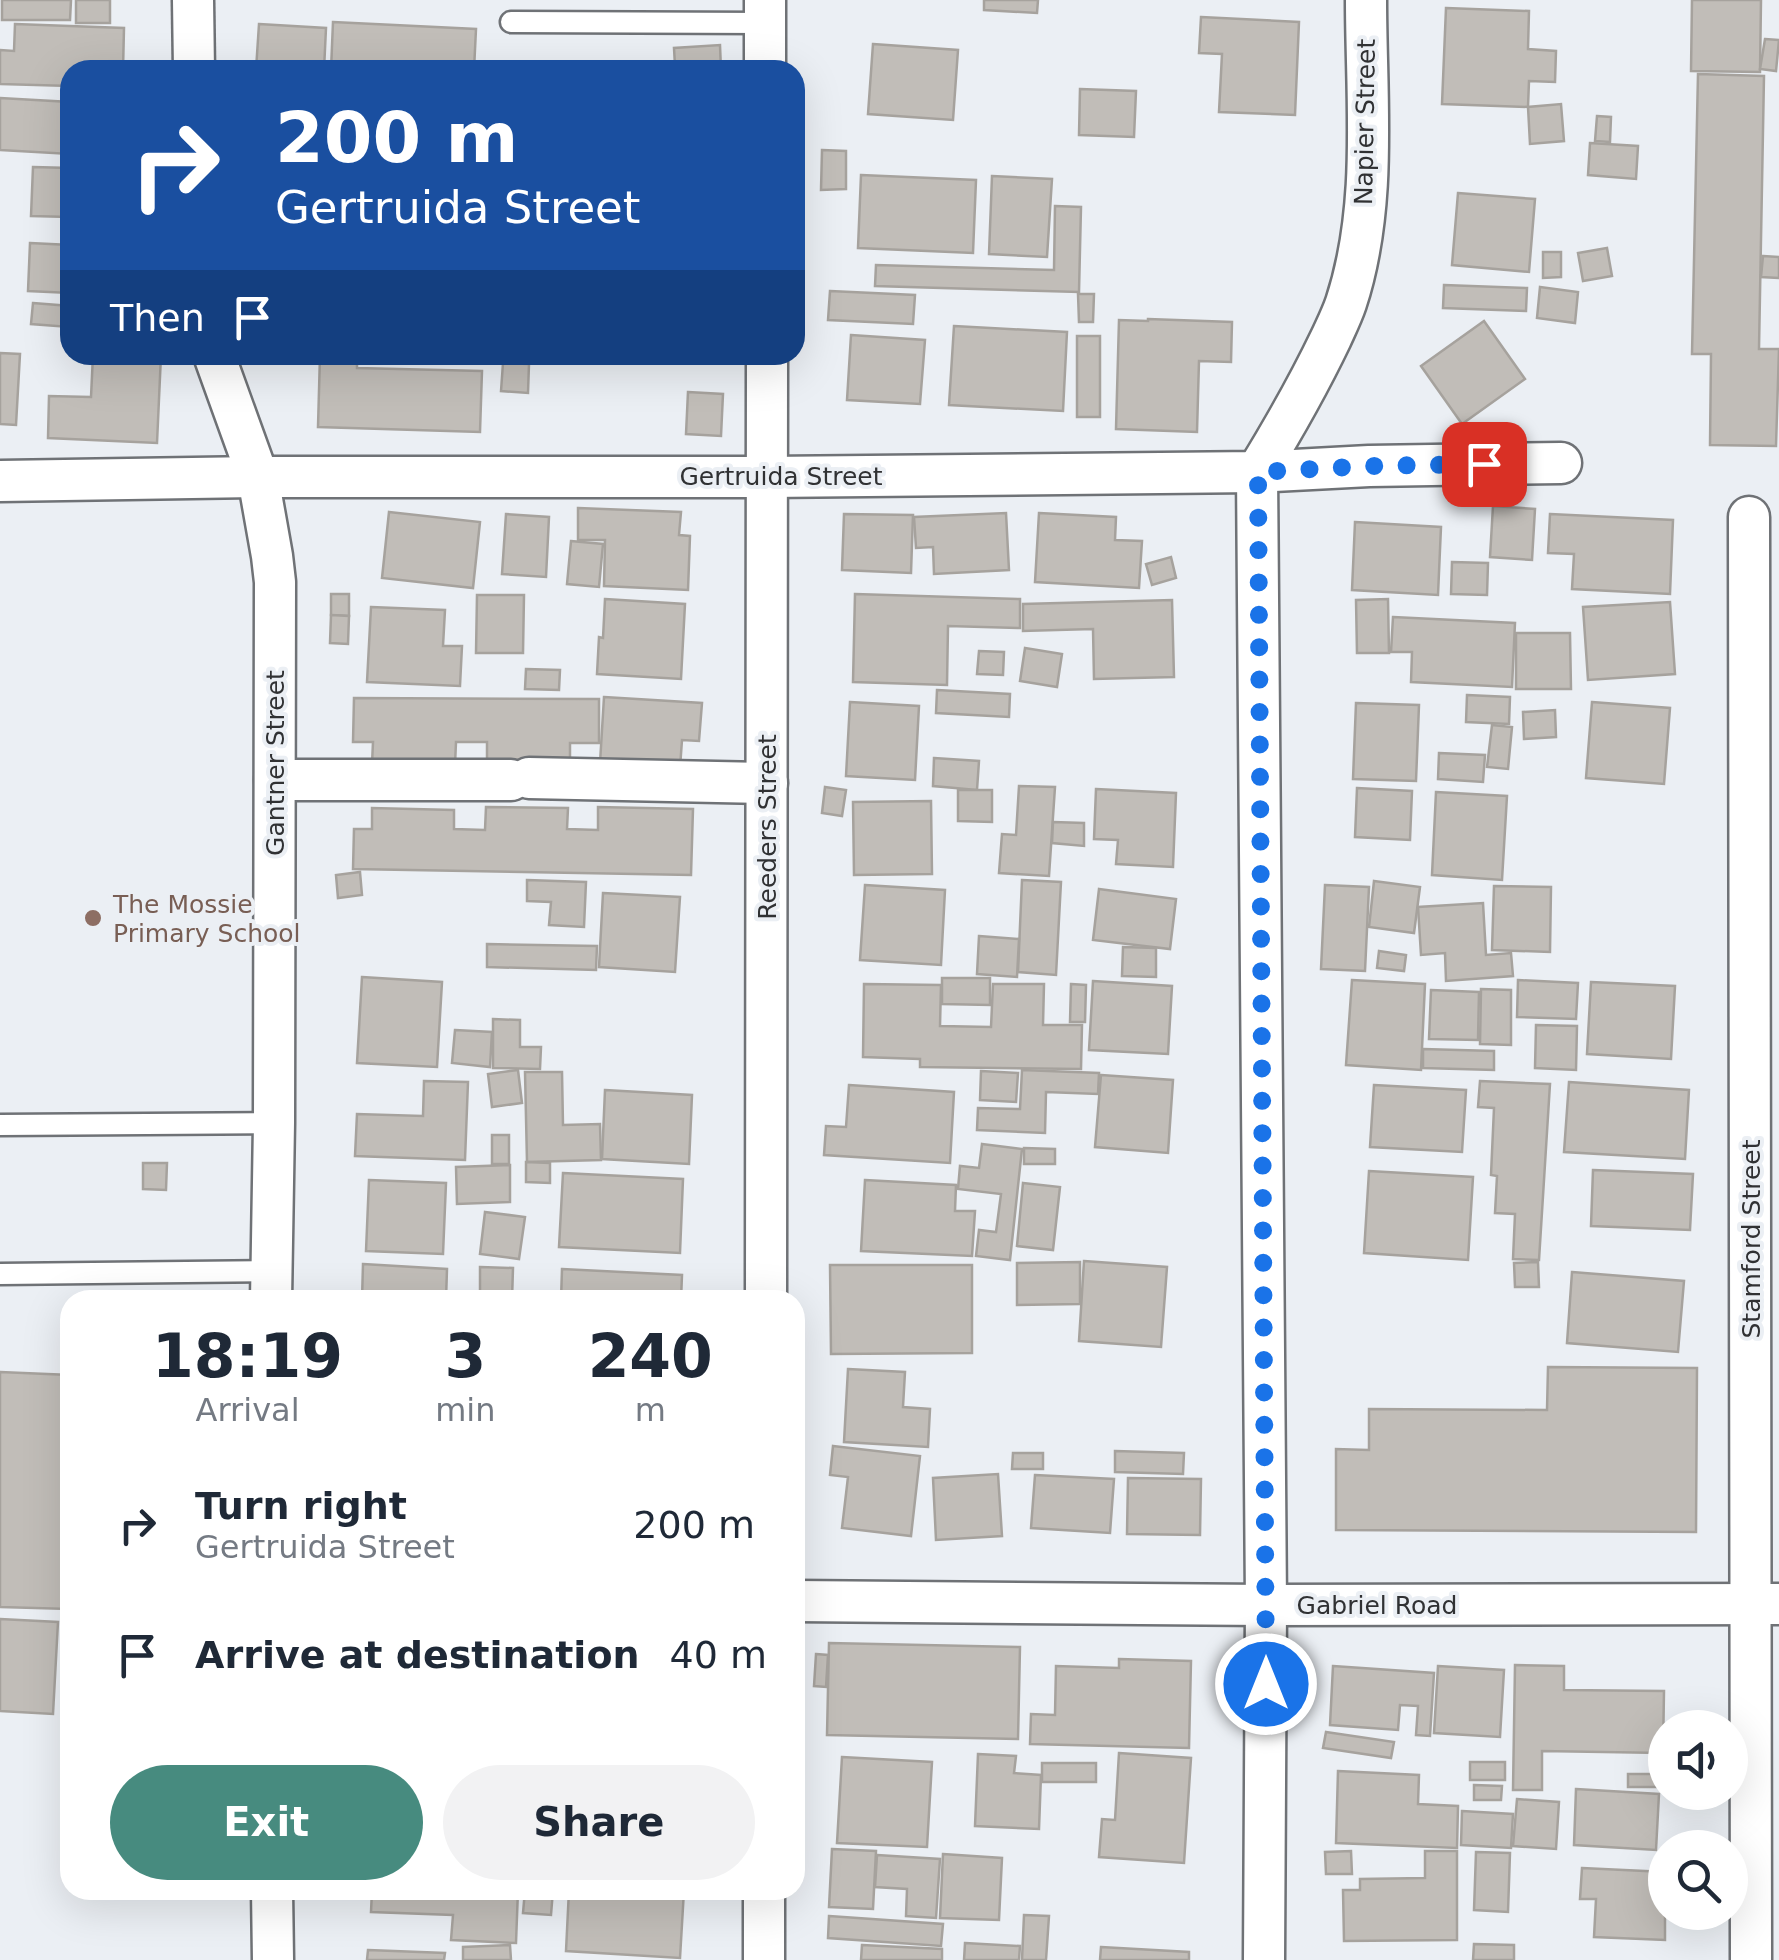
<!DOCTYPE html>
<style>
:root{--surface:#fff;--page:#f2f2f3;--text:#1f2937;--muted:#747a83;--accent:#478b7f}
body{margin:0;font-family:"DejaVu Sans",sans-serif;background:var(--page);color:var(--text);height:100vh;display:flex;flex-direction:column;font-size:38px;white-space:nowrap}
*{box-sizing:border-box;margin:0}
p{font-size:32px;color:var(--muted)}
.icon{flex:none;width:55px;height:55px;fill:none;stroke:currentColor;stroke-width:2;stroke-linecap:round;stroke-linejoin:round}
.map{position:relative;flex:1;overflow:hidden}
.details{position:absolute;left:60px;top:1290px;width:745px;height:610px;display:flex;flex-direction:column;background:var(--surface);border-radius:30px;box-shadow:0 10px 40px #0002}
.details>*{flex:none}
.guide{position:absolute;left:60px;top:60px;width:745px;height:305px;border-radius:30px;box-shadow:0 10px 40px #0002;background:#1a4fa0;color:#fff;overflow:hidden}
.fabs{position:absolute;left:1648px;top:1710px;display:grid;gap:20px}
.fabs a{display:grid;place-items:center;width:100px;height:100px;border-radius:50%;background:var(--surface);box-shadow:0 10px 40px #0002;font-size:50px}
.pin{position:absolute;display:grid;place-items:center;width:85px;height:85px;color:#fff;margin:-42px;border-radius:20px;box-shadow:0 5px 15px #0006}
.me{position:absolute;width:110px;margin:-55px;rotate:0deg;stroke-linejoin:round;filter:drop-shadow(0 0 8px #0008)}
.turn{display:flex;align-items:center;gap:35px;height:210px;padding:0 50px;font-size:45px}
.turn .icon{width:130px;height:130px;stroke-width:2.5}
.turn b{display:block;font-size:70px;line-height:85px}
.then{display:flex;align-items:center;height:95px;padding:0 50px;background:#0003;gap:20px;font-size:38px}
.eta{display:flex;justify-content:space-evenly;align-items:center;height:170px;text-align:center}
.eta b{font-size:60px;font-weight:700;line-height:70px}
.button{display:flex;gap:20px;margin-top:auto;padding:20px 50px}
.button a{flex:1;height:115px;border-radius:60px;background:var(--accent);color:#fff;font-size:40px;font-weight:700;line-height:115px;text-align:center}
.button a+a{background:var(--page);color:var(--text)}
ul{padding:0;list-style:none}
li{display:flex;align-items:center;gap:30px;height:130px;padding:0 50px}
li div{flex:1}
li b{display:block;font-size:38px}
li em{font-style:normal}
.map>svg:first-child{display:block}
.building{fill:#c1bdb8;stroke:#a6a29d;stroke-width:2.5}
.lines{fill:none;stroke-linecap:round;stroke-linejoin:round}
.lane-casing{stroke:#6f7276;stroke-width:25}
.street-casing{stroke:#6f7276;stroke-width:45}
.lane{stroke:#fff;stroke-width:20}
.street{stroke:#fff;stroke-width:40}
.route{stroke:#1a73e8;stroke-width:18;stroke-dasharray:0 32.4}
.education-dot{fill:#8d6e63;stroke:#ebeff4;stroke-width:4}
.labels{text-anchor:middle;dominant-baseline:central;stroke-width:8;stroke-linejoin:round;paint-order:stroke}
.street-label{font-size:25px;fill:#303133;stroke:#ebeff4}
.education-label{font-size:25px;fill:#785e54;stroke:#ebeff4;text-anchor:start}
</style>
<div class="map">
<svg width="1779" height="1960" viewBox="0 0 1779 1960">
<rect width="100%" height="100%" fill="#ebeff4"/>
<g class="building">
<path d="M2,0H71L70,20H2Z"/>
<rect x="76" y="0" width="34" height="23"/>
<path d="M984,0H1038L1037,13L984,10Z"/>
<path d="M1692,0H1761L1760,72L1691,71Z"/>
<path d="M1446,8L1529,11L1528,49L1556,51L1555,82L1529,81L1528,107L1442,104Z"/>
<path d="M1201,17L1299,22L1295,115L1219,112L1222,54L1199,53Z"/>
<path d="M333,22L476,29L474,70H331Z"/>
<path d="M15,24L124,28L123,70H70V86L0,84V50L14,51Z"/>
<path d="M259,24L326,28L324,70H256Z"/>
<path d="M1765,39L1779,40L1776,71L1760,69Z"/>
<path d="M873,44L958,50L953,120L868,114Z"/>
<path d="M720,45L721,70H608L675,66L674,48Z"/>
<path d="M1698,74L1764,76L1759,349H1779L1776,446L1710,445L1711,354H1692Z"/>
<path d="M1080,89L1136,91L1134,137L1079,135Z"/>
<path d="M0,98L70,102V154L0,150Z"/>
<path d="M1561,104L1564,141L1530,144L1528,107Z"/>
<path d="M1597,116L1611,117L1610,142L1595,141Z"/>
<path d="M1590,143L1638,146L1636,179L1588,175Z"/>
<path d="M822,150L846,151V189L821,190Z"/>
<path d="M33,167L70,168V217L31,216Z"/>
<path d="M861,175L976,180L973,253L858,248Z"/>
<path d="M992,176L1052,179L1047,257L989,254Z"/>
<path d="M1458,193L1535,199L1529,272L1452,265Z"/>
<path d="M1055,206L1081,207L1079,292L875,286L876,265L1054,270Z"/>
<path d="M30,243L70,245V293L28,291Z"/>
<path d="M1607,248L1612,276L1583,281L1578,253Z"/>
<path d="M1543,252H1561V277L1543,278Z"/>
<path d="M1763,256L1779,257V278L1761,277Z"/>
<path d="M1444,285L1527,288L1526,311L1443,308Z"/>
<path d="M1540,287L1578,292L1575,323L1537,318Z"/>
<path d="M830,291L915,295L913,324L828,320Z"/>
<path d="M1078,294H1094L1093,322H1079Z"/>
<path d="M33,303L70,306L69,327L31,324Z"/>
<path d="M1148,319L1232,322L1231,362L1199,361L1197,432L1116,429L1119,320L1148,321Z"/>
<path d="M1484,321L1525,379L1462,424L1421,366Z"/>
<path d="M954,326L1067,332L1063,411L949,405Z"/>
<path d="M851,335L925,340L920,404L847,400Z"/>
<rect x="1077" y="336" width="23" height="81"/>
<path d="M0,353L20,354L16,425L0,424Z"/>
<path d="M93,355H161L157,443L48,438L49,396L91,397Z"/>
<path d="M320,355H357V368L482,371L480,432L318,427Z"/>
<path d="M503,363L529,364L528,393L501,391Z"/>
<path d="M688,392L723,394L721,436L686,434Z"/>
<path d="M1493,506L1535,509L1532,560L1490,557Z"/>
<path d="M578,508L681,512L679,535L690,536L688,590L604,586L605,540H578Z"/>
<path d="M389,512L480,522L473,588L382,578Z"/>
<path d="M1006,513L1009,570L934,574L933,547L916,548L914,517Z"/>
<path d="M1039,513L1116,517L1115,540L1142,541L1139,588L1035,582Z"/>
<path d="M506,514L549,517L546,577L502,574Z"/>
<path d="M844,514L913,515L911,573L842,570Z"/>
<path d="M1550,514L1673,520L1670,594L1572,589L1574,554L1548,553Z"/>
<path d="M1355,522L1441,527L1438,595L1352,590Z"/>
<path d="M571,541L603,544L599,587L567,584Z"/>
<path d="M1171,557L1176,578L1152,585L1146,564Z"/>
<path d="M1452,562L1488,563L1487,595L1451,594Z"/>
<path d="M331,594H349V616L331,615Z"/>
<path d="M855,594L1020,599V628L948,626L947,685L853,682Z"/>
<path d="M477,595H524L523,653H476Z"/>
<path d="M605,599L685,604L681,679L597,674L599,637L603,638Z"/>
<path d="M1388,599L1389,653H1357L1356,600Z"/>
<path d="M1172,600L1174,677L1094,679L1093,629L1023,631V604Z"/>
<path d="M1670,602L1675,674L1588,680L1583,607Z"/>
<path d="M371,607L445,610L443,646H462L460,686L367,682Z"/>
<path d="M331,615L349,616L348,644L330,643Z"/>
<path d="M1393,617L1515,623L1512,687L1411,682L1412,652H1391Z"/>
<path d="M1516,633H1570L1571,689H1516Z"/>
<path d="M1025,648L1062,654L1057,687L1020,681Z"/>
<path d="M979,651L1004,652L1003,675L977,674Z"/>
<path d="M526,669L560,670L559,690L525,689Z"/>
<path d="M937,690L1010,694L1009,717L936,713Z"/>
<path d="M1467,695L1510,697L1509,724L1466,722Z"/>
<path d="M604,697L702,703L699,741L682,740L680,768L600,763Z"/>
<path d="M354,698L599,699V743H570V764H487V742H456L455,765L372,764L373,742H353Z"/>
<path d="M850,702L919,706L915,780L846,776Z"/>
<path d="M1592,702L1670,708L1664,784L1586,778Z"/>
<path d="M1356,703L1419,705L1416,781L1353,779Z"/>
<path d="M1555,710L1556,737L1524,739L1523,712Z"/>
<path d="M1492,725L1512,727L1508,769L1487,767Z"/>
<path d="M1439,753L1485,755L1483,782L1438,779Z"/>
<path d="M934,758L979,761L977,790L933,786Z"/>
<path d="M1019,786L1055,787L1049,876L999,873L1002,834L1016,835Z"/>
<path d="M825,787L846,790L842,816L822,813Z"/>
<path d="M1357,788L1412,791L1410,840L1355,837Z"/>
<path d="M1096,789L1176,793L1173,867L1116,864L1118,840L1094,839Z"/>
<path d="M958,790H992V822L958,821Z"/>
<path d="M1436,792L1507,796L1502,880L1432,875Z"/>
<path d="M931,801L932,874L854,875L853,802Z"/>
<path d="M486,807L568,808L567,829L598,830V807L693,809L691,875L353,869L354,829H372V808L454,810V829L485,830Z"/>
<path d="M1053,822L1084,823V846L1052,843Z"/>
<path d="M360,872L362,895L338,898L336,875Z"/>
<path d="M527,880L586,882L584,927L549,925L551,902L527,901Z"/>
<path d="M1022,880L1061,882L1056,975L1018,972Z"/>
<path d="M1374,881L1420,887L1414,933L1369,927Z"/>
<path d="M865,885L945,890L941,965L860,960Z"/>
<path d="M1325,885L1369,887L1365,971L1321,969Z"/>
<path d="M1494,886L1551,887L1550,952L1492,950Z"/>
<path d="M1099,889L1176,899L1170,949L1093,940Z"/>
<path d="M603,893L680,897L675,972L599,967Z"/>
<path d="M1483,903L1486,955L1511,953L1513,976L1446,981L1445,953L1421,955L1418,907Z"/>
<path d="M979,936L1019,939L1017,977L977,974Z"/>
<path d="M487,944L597,946L596,970L487,967Z"/>
<path d="M1123,947L1156,948V977L1122,976Z"/>
<path d="M1379,951L1406,955L1404,971L1377,968Z"/>
<path d="M362,977L442,982L437,1067L357,1063Z"/>
<path d="M942,978H990V1005L942,1004Z"/>
<path d="M1352,980L1425,984L1421,1070L1346,1065Z"/>
<path d="M1518,980L1578,983L1576,1019L1517,1017Z"/>
<path d="M1093,981L1172,986L1168,1054L1089,1050Z"/>
<path d="M1591,982L1675,986L1671,1059L1587,1054Z"/>
<path d="M864,984L941,985L940,1026L991,1027L993,984H1044L1043,1025H1082L1081,1069L920,1067V1059L863,1057Z"/>
<path d="M1071,984L1086,985L1085,1022H1070Z"/>
<path d="M1481,989L1511,990V1045L1480,1044Z"/>
<path d="M1431,990L1479,992L1478,1040L1429,1039Z"/>
<path d="M493,1019L520,1020V1047H541L540,1069L493,1068Z"/>
<path d="M1536,1025L1577,1026L1576,1070L1535,1068Z"/>
<path d="M455,1030L492,1032L490,1067L452,1063Z"/>
<path d="M1423,1049L1494,1051V1070L1423,1068Z"/>
<path d="M518,1070L522,1103L492,1107L488,1074Z"/>
<path d="M1022,1070L1099,1073L1098,1094L1046,1092L1045,1133L977,1130L978,1108L1020,1109Z"/>
<path d="M981,1071L1018,1073L1016,1102L980,1100Z"/>
<path d="M525,1072H562L563,1125L600,1124L601,1160L527,1162Z"/>
<path d="M1101,1075L1173,1080L1168,1153L1095,1147Z"/>
<path d="M424,1081L468,1082L465,1160L355,1156L357,1114L423,1116Z"/>
<path d="M1480,1081L1550,1084L1539,1260L1513,1259L1515,1214L1495,1213L1497,1176L1491,1175L1494,1108L1478,1107Z"/>
<path d="M1569,1082L1689,1090L1685,1159L1564,1152Z"/>
<path d="M849,1085L954,1092L950,1163L824,1155L826,1126L846,1127Z"/>
<path d="M1374,1085L1466,1090L1462,1152L1370,1147Z"/>
<path d="M605,1090L692,1095L689,1164L602,1159Z"/>
<rect x="492" y="1135" width="17" height="29"/>
<path d="M982,1144L1022,1149L1010,1260L976,1256L979,1230L996,1232L1001,1194L958,1189L960,1166L979,1168Z"/>
<path d="M1024,1148L1055,1149V1164H1024Z"/>
<path d="M526,1162L550,1163V1183L526,1182Z"/>
<path d="M143,1163H167L166,1190L143,1189Z"/>
<path d="M510,1165V1202L457,1204L456,1167Z"/>
<path d="M1593,1170L1693,1174L1690,1230L1591,1226Z"/>
<path d="M1369,1171L1473,1177L1468,1260L1364,1253Z"/>
<path d="M563,1173L683,1179L680,1253L559,1247Z"/>
<path d="M369,1180L446,1183L443,1254L366,1251Z"/>
<path d="M865,1180L956,1185L955,1211H975L972,1256L861,1251Z"/>
<path d="M1023,1183L1060,1187L1053,1250L1017,1246Z"/>
<path d="M485,1212L525,1217L519,1259L480,1254Z"/>
<path d="M1084,1261L1167,1267L1161,1347L1079,1341Z"/>
<path d="M1080,1262V1304L1017,1305V1263Z"/>
<path d="M1538,1262L1539,1287H1515L1514,1263Z"/>
<path d="M363,1264L447,1269L446,1300H362Z"/>
<path d="M830,1265H972V1353L831,1354Z"/>
<path d="M480,1267L513,1268L512,1300H480Z"/>
<path d="M562,1269L682,1275L681,1300H561Z"/>
<path d="M1572,1272L1684,1281L1678,1352L1567,1343Z"/>
<path d="M1548,1367L1697,1368L1696,1532L1336,1530V1449L1369,1450V1409L1547,1410Z"/>
<path d="M848,1369L905,1372L903,1407L930,1409L928,1447L844,1442Z"/>
<path d="M0,1372L70,1375L69,1609L0,1607Z"/>
<path d="M833,1446L920,1456L911,1536L842,1528L848,1477L830,1475Z"/>
<path d="M1115,1451L1184,1453L1183,1474L1115,1472Z"/>
<path d="M1013,1453H1043V1469H1012Z"/>
<path d="M998,1474L1002,1536L936,1540L933,1478Z"/>
<path d="M1035,1475L1114,1479L1110,1533L1031,1528Z"/>
<path d="M1128,1478L1201,1479L1200,1535L1127,1534Z"/>
<path d="M0,1619L58,1622L53,1714L0,1711Z"/>
<path d="M829,1643L1020,1647L1018,1739L827,1735Z"/>
<path d="M816,1654L828,1655L826,1687L814,1686Z"/>
<path d="M1119,1659L1191,1661L1189,1748L1030,1744L1031,1714L1055,1715L1056,1666L1119,1668Z"/>
<path d="M1515,1665L1564,1666V1690L1664,1691L1663,1753L1542,1751V1790H1513Z"/>
<path d="M1333,1666L1434,1673L1430,1736L1416,1735L1418,1706L1400,1705L1398,1730L1330,1725Z"/>
<path d="M1438,1666L1504,1670L1500,1737L1434,1733Z"/>
<path d="M1326,1732L1394,1742L1391,1758L1323,1748Z"/>
<path d="M1119,1753L1191,1758L1184,1863L1099,1857L1102,1819L1115,1820Z"/>
<path d="M978,1754L1016,1756L1014,1773L1041,1775L1039,1829L975,1826Z"/>
<path d="M842,1757L932,1762L927,1847L837,1843Z"/>
<rect x="1470" y="1762" width="35" height="18"/>
<rect x="1042" y="1763" width="54" height="19"/>
<path d="M1338,1771L1419,1775L1418,1804L1458,1806L1457,1848L1336,1843Z"/>
<rect x="1628" y="1774" width="34" height="13"/>
<path d="M1474,1785L1502,1786L1501,1800H1474Z"/>
<path d="M1576,1789L1659,1794L1656,1850L1574,1845Z"/>
<path d="M1517,1799L1559,1802L1556,1849L1513,1846Z"/>
<path d="M1462,1811L1513,1814L1511,1848L1461,1845Z"/>
<path d="M832,1849L876,1851L873,1909L829,1907Z"/>
<path d="M1351,1851L1352,1874H1326L1325,1852Z"/>
<path d="M1425,1851H1457V1940L1344,1941L1343,1890H1360V1879L1425,1878Z"/>
<path d="M1476,1852L1510,1853L1508,1912L1474,1910Z"/>
<path d="M943,1854L1002,1858L999,1920L940,1918Z"/>
<path d="M877,1855L940,1859L936,1918L906,1916L907,1889L875,1887Z"/>
<path d="M1582,1868L1665,1872V1940L1594,1937L1596,1899H1580Z"/>
<path d="M372,1890H518L516,1943L451,1940L453,1915L371,1912Z"/>
<path d="M525,1890H553L551,1915L523,1913Z"/>
<path d="M569,1890H684L680,1958L566,1951Z"/>
<path d="M1024,1915L1049,1916L1046,1960H1022Z"/>
<path d="M829,1916L943,1924L941,1946L828,1938Z"/>
<path d="M965,1943L1020,1946L1019,1960H964Z"/>
<path d="M1474,1944L1514,1945V1960H1473Z"/>
<path d="M510,1945L511,1960H463V1947Z"/>
<path d="M862,1945L942,1949V1960H861Z"/>
<path d="M1101,1947L1189,1952V1960H1100Z"/>
<path d="M368,1950L445,1953L444,1960H367Z"/>
</g>
<g class="lines">
<g class="lane-casing">
<g id="lane">
<path d="M511,22L765,23"/>
<path d="M0,1125L274,1123"/>
<path d="M0,1274L271,1271"/>
</g>
</g>
<g class="street-casing">
<g id="street">
<path d="M193,0L194,70"/>
<path d="M765,0V70"/>
<path d="M214,355L258,477L272,556L275,582L274,1123L271,1300"/>
<path d="M0,481L258,477H768L1257,472L1369,466L1561,463"/>
<path d="M1749,517L1751,1960"/>
<path d="M529,778L767,783"/>
<path d="M275,780H511"/>
<path d="M766,1300L767,355"/>
<path d="M795,1601L1266,1605L1779,1604"/>
<path d="M272,1890L273,1960"/>
<path d="M764,1960V1890"/>
<path d="M1264,1960L1266,1605L1257,472C1284,428 1309,384 1331,338C1336,327 1342,315 1346,303C1378,206 1366,100 1366,0"/>
</g>
</g>
<use href="#lane" class="lane"/>
<use href="#street" class="street"/>
</g>
<g class="lines">
<path class="route" d="M1266,1684L1258,472L1369,466L1484,464"/>
</g>
<circle class="education-dot" cx="93" cy="918" r="10"/>
<g class="labels">
<g class="street-label">
<text transform="translate(1365 122) rotate(-89)">Napier Street</text>
<text x="781" y="476">Gertruida Street</text>
<text transform="translate(275 763) rotate(-90)">Gantner Street</text>
<text transform="translate(767 827) rotate(-90)">Reeders Street</text>
<text transform="translate(1751 1239) rotate(-90)">Stamford Street</text>
<text x="1377" y="1605">Gabriel Road</text>
</g>
<g class="education-label">
<text x="113" y="904">The Mossie<tspan x="113" dy="29">Primary School</tspan></text>
</g>
</g>
</svg>
<div class="fabs">
<a><svg class="icon" aria-label="sound" viewBox="0 0 24 24"><path d="M4 9h4l5-4v14l-5-4H4zM17 9q2 3 0 6"/></svg></a>
<a><svg class="icon" aria-label="search" viewBox="0 0 24 24"><circle cx="10" cy="10" r="6"/><path d="M15 15l6 6"/></svg></a>
</div>
<div class="pin" style="left:1484px;top:464px;background:#d93025"><svg class="icon" aria-label="arrive" viewBox="0 0 24 24"><path d="M6 21V4h12l-3 4 3 4H6"/></svg></div>
<svg class="me" style="left:1266px;top:1684px" viewBox="-20 -20 40 40"><circle r="17" fill="#1a73e8" stroke="#fff" stroke-width="3"/><path d="M0-11L8 9 0 5-8 9z" fill="#fff"/></svg>
<div class="guide">
<div class="turn"><svg class="icon" aria-label="right" viewBox="0 0 24 24"><path d="M7 20v-9h11M14 6l5 5-5 5"/></svg><div><b>200 m</b>Gertruida Street</div></div>
<div class="then">Then<svg class="icon" aria-label="arrive" viewBox="0 0 24 24"><path d="M6 21V4h12l-3 4 3 4H6"/></svg></div>
</div>
<section class="details">
<div class="eta">
<div><b>18:19</b><p>Arrival</p></div>
<div><b>3</b><p>min</p></div>
<div><b>240</b><p>m</p></div>
</div>
<ul>
<li><svg class="icon" aria-label="right" viewBox="0 0 24 24"><path d="M7 20v-9h11M14 6l5 5-5 5"/></svg><div><b>Turn right</b><p>Gertruida Street</p></div><em>200 m</em></li>
<li><svg class="icon" aria-label="arrive" viewBox="0 0 24 24"><path d="M6 21V4h12l-3 4 3 4H6"/></svg><div><b>Arrive at destination</b></div><em>40 m</em></li>
</ul>
<div class="button"><a>Exit</a><a>Share</a></div>
</section>
</div>
